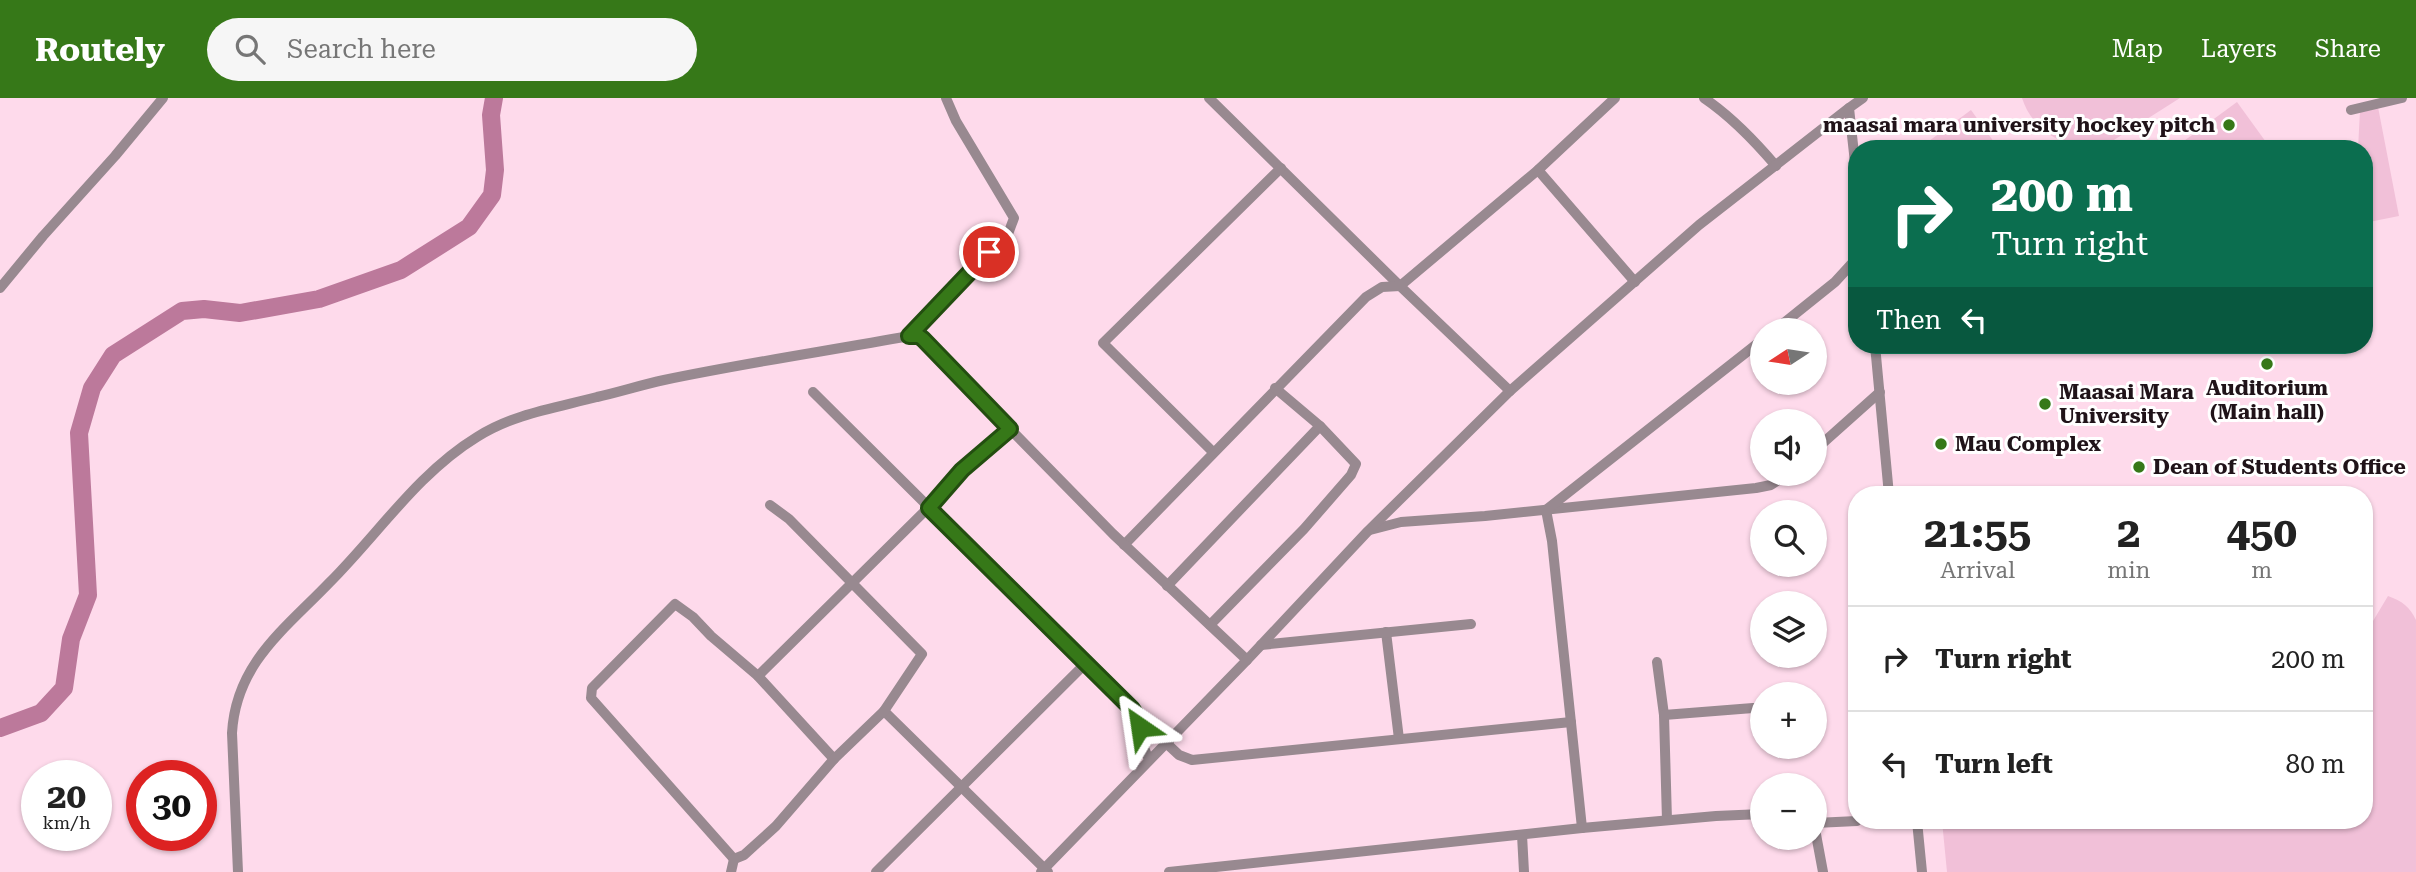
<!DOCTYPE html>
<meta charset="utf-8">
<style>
:root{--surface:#fff;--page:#f6f6f6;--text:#222;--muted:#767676;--line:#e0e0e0;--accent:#367818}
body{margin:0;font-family:"Roboto Serif",serif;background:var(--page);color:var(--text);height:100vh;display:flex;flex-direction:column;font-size:26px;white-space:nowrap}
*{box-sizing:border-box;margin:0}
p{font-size:23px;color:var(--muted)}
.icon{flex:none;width:38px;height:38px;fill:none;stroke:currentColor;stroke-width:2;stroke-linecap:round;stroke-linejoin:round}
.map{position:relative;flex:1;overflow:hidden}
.drawer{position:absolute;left:1848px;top:388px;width:525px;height:343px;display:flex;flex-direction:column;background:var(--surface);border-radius:28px;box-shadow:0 2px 5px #0004}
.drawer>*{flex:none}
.hud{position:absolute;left:1848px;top:42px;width:525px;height:214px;border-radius:28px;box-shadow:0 2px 5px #0004;background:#0b6e4f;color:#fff;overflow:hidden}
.needle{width:46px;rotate:258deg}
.fabs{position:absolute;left:1750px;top:220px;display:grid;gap:14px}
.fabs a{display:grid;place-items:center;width:77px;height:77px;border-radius:50%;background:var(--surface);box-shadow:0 2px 5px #0004;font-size:35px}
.speed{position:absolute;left:21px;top:662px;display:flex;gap:14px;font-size:35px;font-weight:700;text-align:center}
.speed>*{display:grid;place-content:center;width:91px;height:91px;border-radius:50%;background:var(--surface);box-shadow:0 2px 5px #0004;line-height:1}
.speed small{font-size:18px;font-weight:400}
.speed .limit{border:10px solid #d22;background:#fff;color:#111}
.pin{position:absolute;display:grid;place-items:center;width:60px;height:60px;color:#fff;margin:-30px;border:4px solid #fff;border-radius:50%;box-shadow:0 2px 7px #0007}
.me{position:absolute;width:77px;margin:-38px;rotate:328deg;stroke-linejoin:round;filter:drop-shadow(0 0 5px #0008)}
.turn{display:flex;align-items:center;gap:24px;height:147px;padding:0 28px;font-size:32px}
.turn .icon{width:91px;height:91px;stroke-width:2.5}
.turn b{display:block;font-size:49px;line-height:60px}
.then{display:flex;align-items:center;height:66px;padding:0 28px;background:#0003;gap:14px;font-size:26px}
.eta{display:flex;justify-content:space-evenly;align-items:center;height:119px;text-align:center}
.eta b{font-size:42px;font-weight:700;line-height:49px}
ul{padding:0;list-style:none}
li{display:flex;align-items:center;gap:21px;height:105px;padding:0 28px;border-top:2px solid var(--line)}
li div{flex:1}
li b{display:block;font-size:26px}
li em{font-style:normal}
header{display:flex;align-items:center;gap:42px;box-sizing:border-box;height:98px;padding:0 35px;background:var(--accent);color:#fff}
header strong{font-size:33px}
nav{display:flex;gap:38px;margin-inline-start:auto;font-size:24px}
.search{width:490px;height:63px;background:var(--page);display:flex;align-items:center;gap:18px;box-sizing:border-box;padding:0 24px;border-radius:38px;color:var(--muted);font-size:26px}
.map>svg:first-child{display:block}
.green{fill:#f1c0d8}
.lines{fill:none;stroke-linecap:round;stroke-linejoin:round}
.river{stroke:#bc799b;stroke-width:18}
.minor{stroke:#988990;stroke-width:10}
.route-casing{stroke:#234e10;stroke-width:18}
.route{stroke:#367818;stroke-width:12}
.poi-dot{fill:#367818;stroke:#fff;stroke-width:2.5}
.labels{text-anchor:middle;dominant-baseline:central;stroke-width:6;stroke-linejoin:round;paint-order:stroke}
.poi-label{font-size:21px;font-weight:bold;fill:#201319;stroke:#fff;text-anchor:start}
</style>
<header>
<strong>Routely</strong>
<div class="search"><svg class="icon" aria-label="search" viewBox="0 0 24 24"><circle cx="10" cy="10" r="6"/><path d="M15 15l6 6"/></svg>Search here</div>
<nav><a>Map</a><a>Layers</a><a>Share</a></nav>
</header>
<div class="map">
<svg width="2416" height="774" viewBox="0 0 2416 774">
<rect width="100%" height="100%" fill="#fedaeb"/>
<g class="green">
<path d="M2022,0H2180L2106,47C2070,55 2033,35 2022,0Z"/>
<path d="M2237,4L2271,51H2173Z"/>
<path d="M2378,9L2399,118L2364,125V51H2358L2360,13Z"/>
<path d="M1971,12L1999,51H1935L1929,43Z"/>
<path d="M2388,498C2402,503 2410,509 2416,522V774H1947L1942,723H2124L2128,730L2166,723H2364V538Z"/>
</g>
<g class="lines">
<path class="river" d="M0,630L41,615L64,590L71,541L88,497L79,335L92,290L113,257L182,213L204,211L240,215L319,201L401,172L469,129L492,97L495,72L491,17L494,0"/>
<g class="minor">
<path d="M1209,0L1400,188L1510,293"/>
<path d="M1704,0C1732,19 1754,42 1776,68"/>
<path d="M2351,12L2402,0"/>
<path d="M1538,72L1635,184"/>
<path d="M1857,83L1849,10L1863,0"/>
<path d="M0,190L43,138L115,58L163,0"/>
<path d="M1774,233L1835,184L1857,160"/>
<path d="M909,238L1008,136L1014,120L956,23L946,0"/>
<path d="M1875,247L1889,397"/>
<path d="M813,294L1132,611C1143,626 1139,645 1149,661"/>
<path d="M1815,352L1880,294"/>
<path d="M1213,354L1103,245L1281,70"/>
<path d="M1370,432L1401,424L1485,418L1756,390L1771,387L1787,376"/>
<path d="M1124,447L1366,199L1382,189L1400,188L1538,72L1615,0"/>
<path d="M1167,488L1320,328"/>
<path d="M1210,527L1304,431L1351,377L1356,366L1320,328L1275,290"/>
<path d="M1386,534L1399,641"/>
<path d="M1261,547L1471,526"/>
<path d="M1657,564L1664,617L1667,722"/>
<path d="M758,578L929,409L962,372L1010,331"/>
<path d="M884,613L1048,774"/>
<path d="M1664,617L1753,610"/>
<path d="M1165,644L1179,657L1192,662L1571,624"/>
<path d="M1917,723L1922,774"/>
<path d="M1815,725L1857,723"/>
<path d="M1582,730L1552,443L1546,412L1762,242"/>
<path d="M1815,731L1823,774"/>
<path d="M1522,737L1524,774"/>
<path d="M734,761L591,600L592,590L675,506L693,519L711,538L758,578L834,661"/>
<path d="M734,761L744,757L776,728L834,661L884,613L922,556L789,421L770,407"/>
<path d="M238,774L232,635C236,565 285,531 330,484C378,436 418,375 477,339C513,316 555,310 597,299C619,294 641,287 664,282C745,265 827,253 909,238H919L1113,436L1247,562"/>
<path d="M731,774L734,761"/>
<path d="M876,774L1086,565"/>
<path d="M1041,774L1247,562L1368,433L1510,293L1699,127L1849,10"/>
<path d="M1169,774L1582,730L1716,718L1762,716"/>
</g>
</g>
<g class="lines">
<g class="route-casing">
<path id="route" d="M989,154L909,238H919L923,241L1010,331L962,372L929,410L1132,611L1138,620L1140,629"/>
</g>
<use href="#route" class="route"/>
</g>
<g class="poi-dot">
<circle cx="2229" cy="27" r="7"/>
<circle cx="2267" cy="266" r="7"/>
<circle cx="2045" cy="306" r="7"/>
<circle cx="1941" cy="346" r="7"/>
<circle cx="2139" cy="369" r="7"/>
</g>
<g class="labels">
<g class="poi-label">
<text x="2215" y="27" text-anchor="end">maasai mara university hockey pitch</text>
<text x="2267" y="290" text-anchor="middle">Auditorium<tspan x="2267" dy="24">(Main hall)</tspan></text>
<text x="2059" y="294">Maasai Mara<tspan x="2059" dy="24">University</tspan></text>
<text x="1955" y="346">Mau Complex</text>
<text x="2153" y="369">Dean of Students Office</text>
</g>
</g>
</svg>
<div class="fabs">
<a><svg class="needle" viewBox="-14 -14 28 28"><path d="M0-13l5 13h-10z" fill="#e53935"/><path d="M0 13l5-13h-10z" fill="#767676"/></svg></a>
<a><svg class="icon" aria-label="sound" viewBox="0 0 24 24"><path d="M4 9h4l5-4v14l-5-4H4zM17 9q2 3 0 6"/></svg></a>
<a><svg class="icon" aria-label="search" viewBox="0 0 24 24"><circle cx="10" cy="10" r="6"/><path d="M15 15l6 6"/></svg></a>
<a><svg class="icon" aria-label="layers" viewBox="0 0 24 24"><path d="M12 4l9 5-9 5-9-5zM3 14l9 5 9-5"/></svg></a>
<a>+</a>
<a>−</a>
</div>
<div class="speed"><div>20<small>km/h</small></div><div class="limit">30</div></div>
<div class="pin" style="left:989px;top:154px;background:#d93025"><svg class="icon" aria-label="arrive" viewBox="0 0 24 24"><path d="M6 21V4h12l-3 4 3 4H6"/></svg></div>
<svg class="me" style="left:1140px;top:629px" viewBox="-20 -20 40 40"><path d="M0-17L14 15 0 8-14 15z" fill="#367818" stroke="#fff" stroke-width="4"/></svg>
<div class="hud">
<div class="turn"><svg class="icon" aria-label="right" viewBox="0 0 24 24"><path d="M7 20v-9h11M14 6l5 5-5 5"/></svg><div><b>200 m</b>Turn right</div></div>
<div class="then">Then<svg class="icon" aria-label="left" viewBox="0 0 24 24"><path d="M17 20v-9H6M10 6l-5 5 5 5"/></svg></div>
</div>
<section class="drawer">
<div class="eta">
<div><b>21:55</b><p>Arrival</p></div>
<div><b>2</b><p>min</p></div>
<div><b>450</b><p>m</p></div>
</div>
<ul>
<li><svg class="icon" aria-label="right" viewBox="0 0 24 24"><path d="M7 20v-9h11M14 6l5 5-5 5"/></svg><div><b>Turn right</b></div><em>200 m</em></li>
<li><svg class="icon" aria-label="left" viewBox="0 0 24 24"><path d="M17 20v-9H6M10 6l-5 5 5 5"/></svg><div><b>Turn left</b></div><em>80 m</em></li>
</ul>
</section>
</div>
